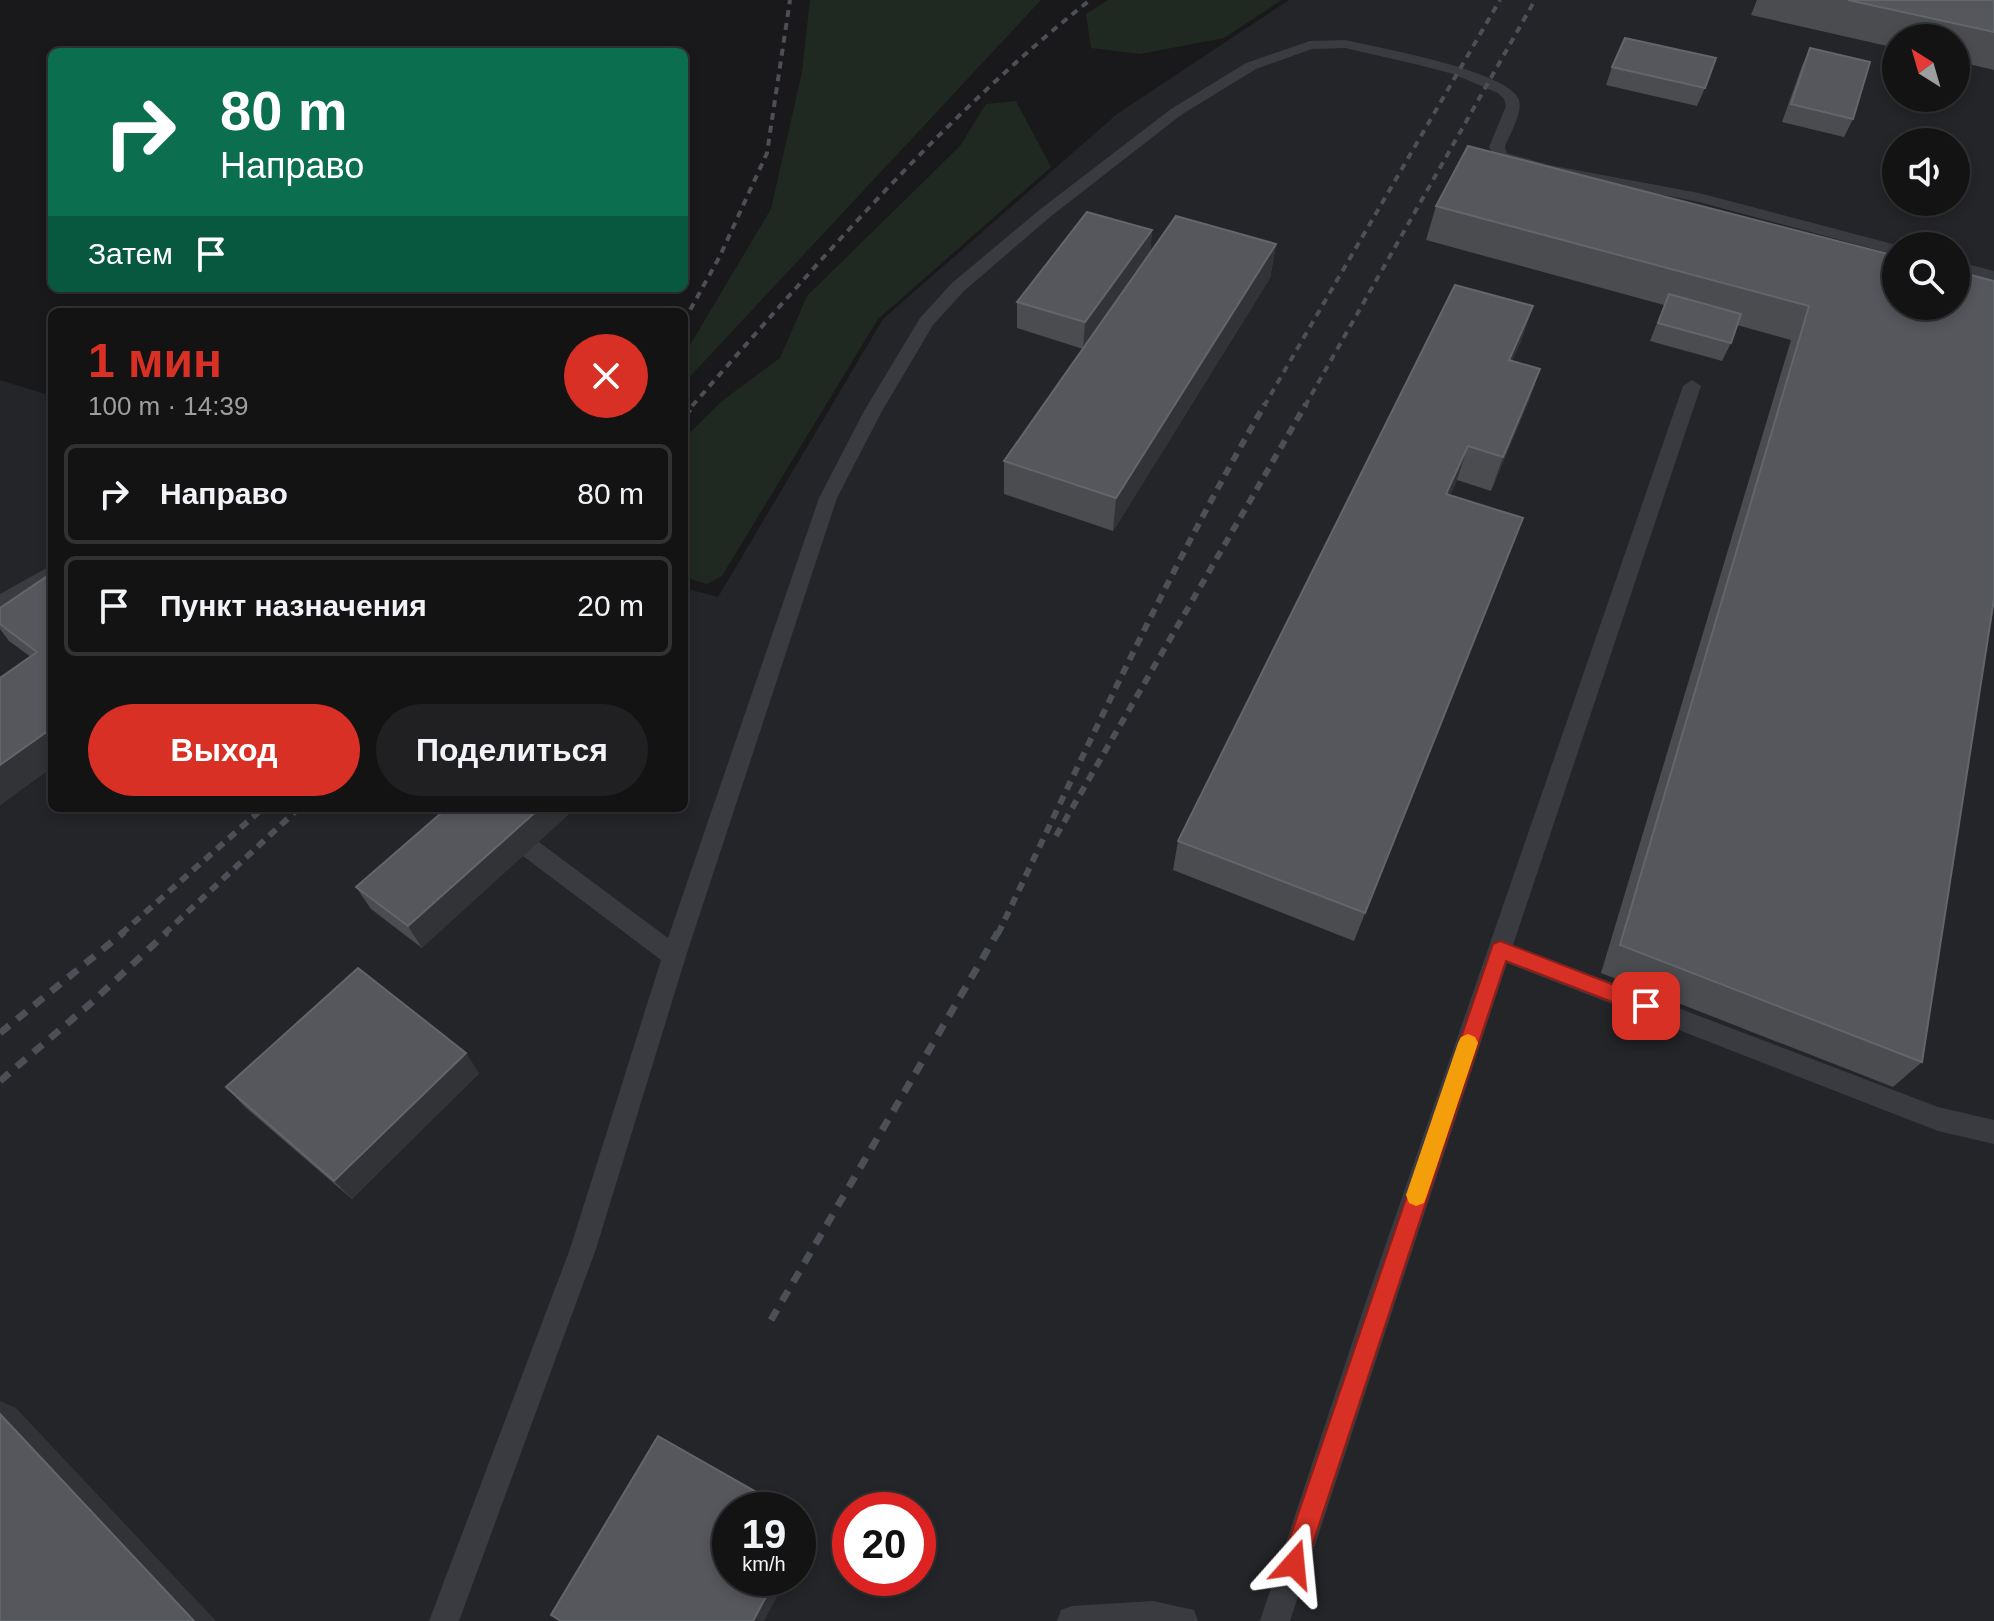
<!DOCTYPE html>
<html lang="ru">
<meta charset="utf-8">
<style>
:root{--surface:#131314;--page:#202022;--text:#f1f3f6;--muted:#9d9ea0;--line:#323234;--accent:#d93025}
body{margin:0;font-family:Arial,sans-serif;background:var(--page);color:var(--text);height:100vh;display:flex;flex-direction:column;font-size:30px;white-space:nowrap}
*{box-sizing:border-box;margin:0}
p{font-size:26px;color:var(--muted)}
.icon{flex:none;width:44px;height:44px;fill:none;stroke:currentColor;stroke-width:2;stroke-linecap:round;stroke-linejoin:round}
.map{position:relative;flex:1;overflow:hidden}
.side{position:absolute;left:48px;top:308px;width:640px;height:504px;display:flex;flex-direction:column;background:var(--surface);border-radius:12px;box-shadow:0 4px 12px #0003,0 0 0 2px var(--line)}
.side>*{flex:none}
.banner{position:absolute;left:48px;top:48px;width:640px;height:244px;border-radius:12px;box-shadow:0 4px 12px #0003,0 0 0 2px var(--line);background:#0b6e4f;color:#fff;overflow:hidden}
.needle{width:52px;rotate:323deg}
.buttons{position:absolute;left:1882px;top:24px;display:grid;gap:16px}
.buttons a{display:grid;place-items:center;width:88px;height:88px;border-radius:50%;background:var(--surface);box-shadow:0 4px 12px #0003,0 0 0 2px var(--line);font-size:40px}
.speed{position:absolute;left:712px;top:1492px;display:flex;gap:16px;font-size:40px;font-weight:700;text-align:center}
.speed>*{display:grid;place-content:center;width:104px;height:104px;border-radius:50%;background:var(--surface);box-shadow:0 4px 12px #0003,0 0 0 2px var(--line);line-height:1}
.speed small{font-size:20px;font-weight:400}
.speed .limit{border:12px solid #d22;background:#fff;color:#111}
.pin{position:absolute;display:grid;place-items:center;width:68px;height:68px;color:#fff;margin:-34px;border-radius:16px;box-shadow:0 4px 12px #0006}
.me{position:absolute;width:88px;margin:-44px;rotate:18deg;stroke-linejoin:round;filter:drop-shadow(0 0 6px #0008)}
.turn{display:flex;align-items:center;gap:28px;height:168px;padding:0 40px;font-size:36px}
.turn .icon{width:104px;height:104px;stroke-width:2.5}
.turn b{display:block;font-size:56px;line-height:68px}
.then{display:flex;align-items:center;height:76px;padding:0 40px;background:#0003;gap:16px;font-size:30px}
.round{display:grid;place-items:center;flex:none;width:84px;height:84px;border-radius:42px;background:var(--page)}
.summary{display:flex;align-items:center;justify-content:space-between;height:136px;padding:0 40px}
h1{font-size:48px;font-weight:700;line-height:60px;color:var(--accent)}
.action{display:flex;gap:16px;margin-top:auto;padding:16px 40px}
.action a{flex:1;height:92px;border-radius:48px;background:var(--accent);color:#fff;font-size:32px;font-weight:700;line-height:92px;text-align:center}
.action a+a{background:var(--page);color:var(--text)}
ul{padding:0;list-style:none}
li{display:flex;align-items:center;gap:24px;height:100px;margin:0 16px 12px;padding:0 24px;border:4px solid var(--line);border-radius:12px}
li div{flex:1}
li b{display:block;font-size:30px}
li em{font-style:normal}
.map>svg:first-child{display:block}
.built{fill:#242528;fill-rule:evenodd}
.green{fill:#202921}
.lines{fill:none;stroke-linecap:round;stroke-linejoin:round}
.lane{fill:#393b40;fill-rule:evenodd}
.rail-far2{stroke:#4c4f55;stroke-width:4;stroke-dasharray:7 6;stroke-linecap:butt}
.rail-far1{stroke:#4c4f55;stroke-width:6;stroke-dasharray:9 7;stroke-linecap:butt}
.rail{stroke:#4c4f55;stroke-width:7;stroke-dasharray:12 10;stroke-linecap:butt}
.wall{fill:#4a4c50}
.shaded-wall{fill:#323336}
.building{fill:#55575c;stroke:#62656a;stroke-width:2}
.route{fill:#d93025;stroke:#8d1f18;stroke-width:2}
.slow{fill:#f59e0b}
</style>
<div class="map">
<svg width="1994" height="1621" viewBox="0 0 1994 1621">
<rect width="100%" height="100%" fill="#19191b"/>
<path class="built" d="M1289,0H1994V1621H0V380L52,396V808H684V588L718,597L883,319L1117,114ZM1896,38H1956V98H1896ZM1896,142H1956V202H1896ZM1896,246H1956V306H1896ZM730,1510H798V1578H730ZM850,1510H918V1578H850Z"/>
<g class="green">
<path d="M810,0H1041L684,383V355L771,209L802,72Z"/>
<path d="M1108,0H1282L1224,38L1140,54L1091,48L1086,14Z"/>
<path d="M1016,101L1051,167L878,319L722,576L707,584L684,577V438L722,401L780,358L807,296L960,146L986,104Z"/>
</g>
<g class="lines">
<g class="lane">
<path d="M1345,40C1376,47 1510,71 1519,100C1523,113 1509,135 1505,147L1507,153L1549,165L1699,193L1900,246H1896V255L1699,202L1511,165L1496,159L1489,147L1506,106L1504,99L1498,93L1453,74L1419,65L1345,48L1312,49L1256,69L1181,115L1050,217L964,291L933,325L882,411L837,498L686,956L596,1249L459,1621H429L570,1249L661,960L523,856L520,849L523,842L531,840L539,842L668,938L819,498L864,411L920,318L952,283L1038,211L1171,109L1246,63L1310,41Z"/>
<path d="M1956,261L1994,271V281L1956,271Z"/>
<path d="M1692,380L1701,386L1513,945L1938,1107L1994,1120V1144L1938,1131L1507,963L1290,1621H1260L1363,1310L1683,386Z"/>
<path d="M52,565V581L0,610V594Z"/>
<path d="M1153,1601L1194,1610L1198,1621H1057L1061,1610L1072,1606Z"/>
</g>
<g class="rail-far2">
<path d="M684,321L720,256L767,153L790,0"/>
<path d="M692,406C818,263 940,119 1090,0"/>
<path d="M1264,406L1500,0"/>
<path d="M1305,406L1535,0"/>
</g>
<g class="rail-far1">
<path d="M684,416L694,404"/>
<path d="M1056,836L1306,404"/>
<path d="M121,934L263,808"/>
<path d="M164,934L299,808"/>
<path d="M998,934C1083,756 1166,575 1265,404"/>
</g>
<g class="rail">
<path d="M0,1033L124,932"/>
<path d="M0,1081L90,1004L167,932"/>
<path d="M771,1320L998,932"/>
</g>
</g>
<g class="wall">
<path d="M1757,0H1994V70L1956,61V38H1896V48L1751,15Z"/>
<path d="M1810,48L1853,119L1844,137L1782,122L1802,66Z"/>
<path d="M1612,67L1705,88L1697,106L1606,85Z"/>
<path d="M1436,206L1896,256L1922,1062L1893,1087L1601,973L1791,340L1737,325L1731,343L1722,361L1650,341L1664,305L1426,240Z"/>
<path d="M1152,230L1150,253L1276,244L1270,278L1113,531L1004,494V461L1083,349L1017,328V302Z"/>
<path d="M1533,306L1521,341L1512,361L1540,369L1528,403L1491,491L1457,480L1450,495L1523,518L1354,941L1173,870L1178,841Z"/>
<path d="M52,573V767L0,805V678L31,657L9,641L0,629V608Z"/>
<path d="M447,808L422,948L371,909L356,887Z"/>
<path d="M479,1073L352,1199L245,1107L226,1087Z"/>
</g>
<g class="shaded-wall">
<path d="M1152,230L1150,257L1083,349L1085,322Z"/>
<path d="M1276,244L1270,278L1113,531L1116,498Z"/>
<path d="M1533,306L1521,341L1497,394L1509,360Z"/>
<path d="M1540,369L1528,403L1491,491L1503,457Z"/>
<path d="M1468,446L1457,480L1435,527L1446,494Z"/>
<path d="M52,728V767L0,805V765Z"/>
<path d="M540,808H576L422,948L408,926Z"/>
<path d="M466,1053L479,1073L352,1199L334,1181Z"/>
<path d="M0,1401L16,1408L216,1621H194L0,1414Z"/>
<path d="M806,1520L812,1530L798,1556V1535Z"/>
<path d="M776,1578H787L764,1621H753Z"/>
</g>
<g class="building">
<path d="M1848,0H1994V32Z"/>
<path d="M1625,38L1716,58L1705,88L1612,67Z"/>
<path d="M1810,48L1870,62L1853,119L1791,104Z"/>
<path d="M1468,146L1896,256V306H1956V271L1994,281V599L1922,1062L1620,945L1809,306L1436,206Z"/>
<path d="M1087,212L1152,230L1085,322L1017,302Z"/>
<path d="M1176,216L1276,244L1116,498L1004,461Z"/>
<path d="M1455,285L1533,306L1509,360L1540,369L1503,457L1468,446L1446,494L1523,518L1365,913L1178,841Z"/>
<path d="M1669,294L1741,314L1731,343L1658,323Z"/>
<path d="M52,573V728L0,765V678L37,652L0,624V608Z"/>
<path d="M447,808H540L408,926L356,887Z"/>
<path d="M358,968L466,1053L334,1181L226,1087Z"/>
<path d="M0,1414L194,1621H0Z"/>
<path d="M658,1436L788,1510H730V1578H776L753,1621H561L551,1615Z"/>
<path d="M798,1516L806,1520L798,1535Z"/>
</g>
<path class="route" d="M1500,941L1653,1000L1656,1006L1653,1012L1646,1015L1506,961L1306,1564L1302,1573L1294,1577L1285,1573L1281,1564L1491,950L1493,944Z"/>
<path class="slow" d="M1468,1034L1475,1037L1478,1043L1427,1195L1424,1203L1416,1206L1409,1203L1406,1195L1458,1043L1461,1037Z"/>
</svg>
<div class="buttons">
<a><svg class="needle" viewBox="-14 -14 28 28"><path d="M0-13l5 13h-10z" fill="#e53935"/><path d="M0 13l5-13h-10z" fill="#9d9ea0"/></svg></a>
<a><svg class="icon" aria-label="sound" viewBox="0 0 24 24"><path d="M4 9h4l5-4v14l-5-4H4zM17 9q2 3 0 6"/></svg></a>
<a><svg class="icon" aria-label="search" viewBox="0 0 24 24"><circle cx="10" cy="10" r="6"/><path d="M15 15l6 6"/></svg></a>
</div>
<div class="speed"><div>19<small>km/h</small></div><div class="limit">20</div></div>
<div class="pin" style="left:1646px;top:1006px;background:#d93025"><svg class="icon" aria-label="arrive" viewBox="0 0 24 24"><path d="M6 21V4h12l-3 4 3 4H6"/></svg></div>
<svg class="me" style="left:1294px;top:1564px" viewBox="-20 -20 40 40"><path d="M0-17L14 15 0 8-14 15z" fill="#d93025" stroke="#fff" stroke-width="4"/></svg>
<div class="banner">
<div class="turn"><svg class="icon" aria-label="right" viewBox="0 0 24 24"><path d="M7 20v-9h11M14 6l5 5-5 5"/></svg><div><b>80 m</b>Направо</div></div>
<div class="then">Затем<svg class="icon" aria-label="arrive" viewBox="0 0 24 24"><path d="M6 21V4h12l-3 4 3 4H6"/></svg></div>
</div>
<section class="side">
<div class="summary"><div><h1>1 мин</h1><p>100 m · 14:39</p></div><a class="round" style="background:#d93025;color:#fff"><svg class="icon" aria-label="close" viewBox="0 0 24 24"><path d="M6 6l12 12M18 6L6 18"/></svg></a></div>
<ul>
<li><svg class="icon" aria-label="right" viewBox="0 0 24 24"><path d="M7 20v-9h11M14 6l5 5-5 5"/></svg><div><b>Направо</b></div><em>80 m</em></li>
<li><svg class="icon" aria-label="arrive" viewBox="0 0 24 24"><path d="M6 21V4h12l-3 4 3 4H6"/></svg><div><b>Пункт назначения</b></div><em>20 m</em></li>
</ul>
<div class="action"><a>Выход</a><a>Поделиться</a></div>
</section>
</div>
